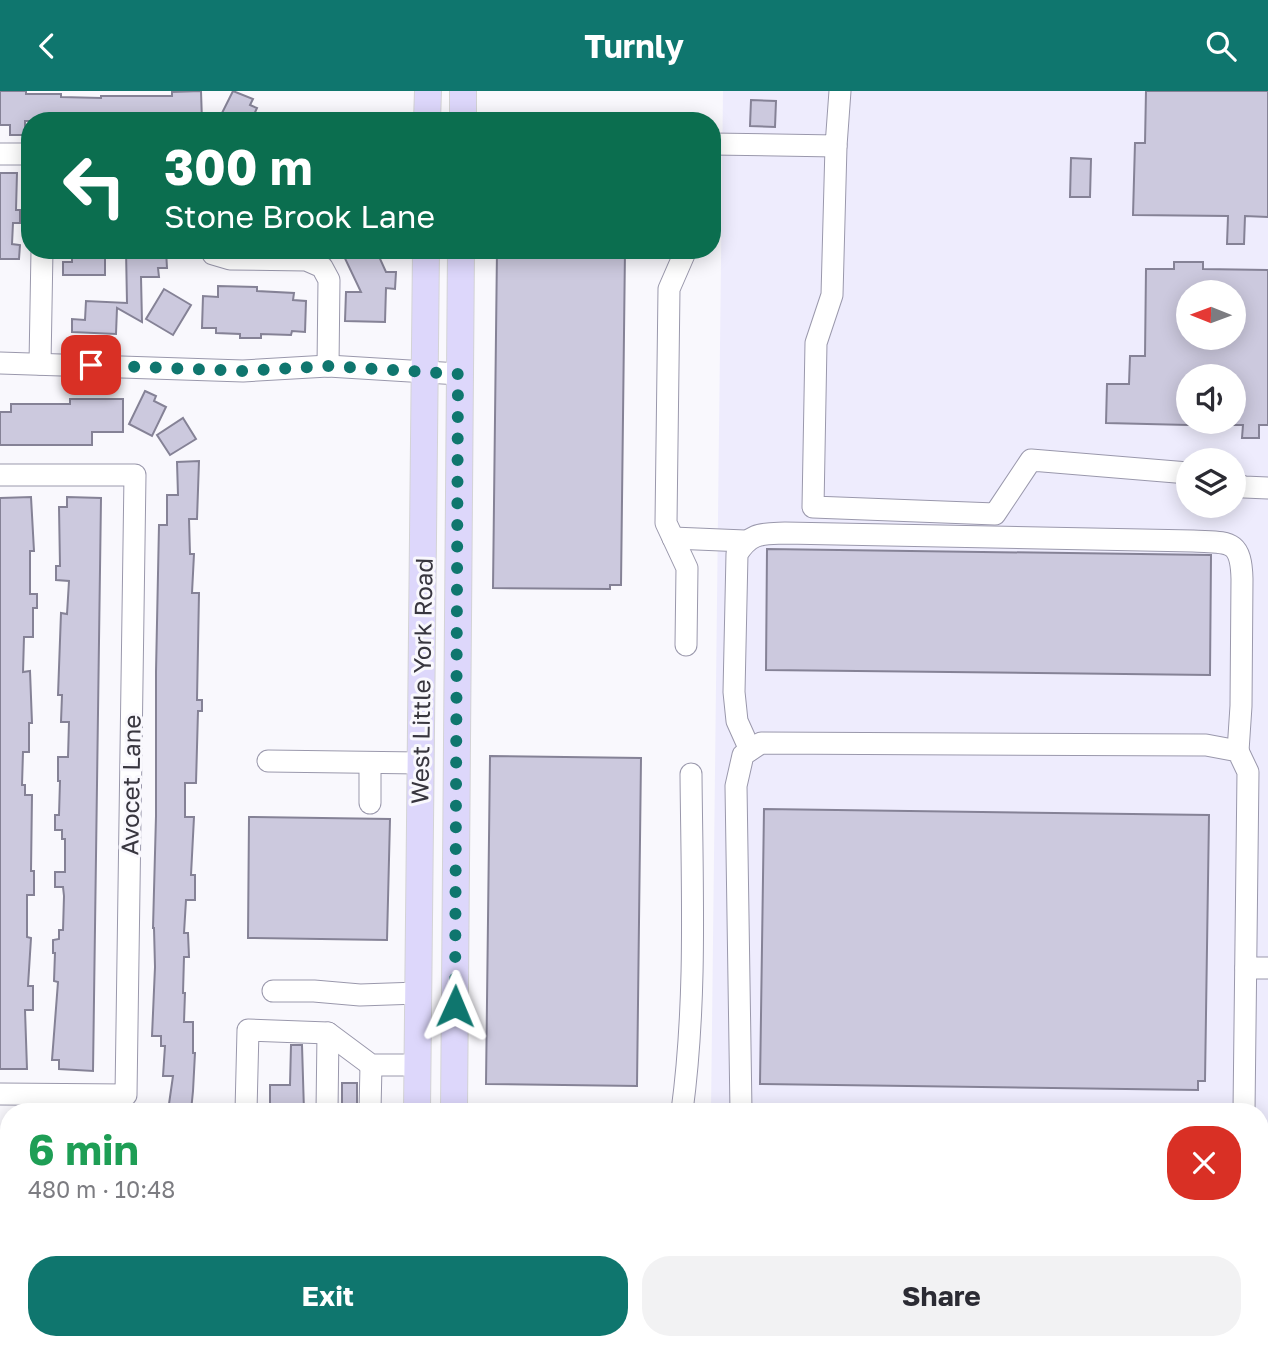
<!DOCTYPE html>
<meta charset="utf-8">
<style>
:root{--surface:#fff;--page:#f2f2f3;--text:#2b2b33;--muted:#7c7c81;--accent:#0f766e}
body{margin:0;font-family:"Golos Text",sans-serif;background:var(--page);color:var(--text);height:100vh;display:flex;flex-direction:column;font-size:26px;white-space:nowrap}
*{box-sizing:border-box;margin:0}
p{font-size:23px;color:var(--muted)}
.icon{flex:none;width:38px;height:38px;fill:none;stroke:currentColor;stroke-width:2;stroke-linecap:round;stroke-linejoin:round}
.map{position:relative;flex:1;overflow:hidden}
.sheet{position:absolute;left:0px;top:1012px;width:1269px;height:247px;display:flex;flex-direction:column;background:var(--surface);border-radius:28px 28px 0 0;box-shadow:0 4px 18px #0003}
.sheet>*{flex:none}
.hud{position:absolute;left:21px;top:21px;width:700px;height:147px;border-radius:28px;box-shadow:0 4px 18px #0003;background:#0b6e4f;color:#fff;overflow:hidden}
.needle{width:46px;rotate:271deg}
.tools{position:absolute;left:1176px;top:189px;display:grid;gap:14px}
.tools a{display:grid;place-items:center;width:70px;height:70px;border-radius:50%;background:var(--surface);box-shadow:0 4px 18px #0003;font-size:35px}
.pin{position:absolute;display:grid;place-items:center;width:60px;height:60px;color:#fff;margin:-30px;border-radius:14px;box-shadow:0 4px 10px #0006}
.me{position:absolute;width:77px;margin:-38px;rotate:1deg;stroke-linejoin:round;filter:drop-shadow(0 0 5px #0008)}
.turn{display:flex;align-items:center;gap:24px;height:147px;padding:0 28px;font-size:32px}
.turn .icon{width:91px;height:91px;stroke-width:2.5}
.turn b{display:block;font-size:49px;line-height:60px}
.round{display:grid;place-items:center;flex:none;width:74px;height:74px;border-radius:28px;background:var(--page)}
.headline{display:flex;align-items:center;justify-content:space-between;height:119px;padding:0 28px}
h1{font-size:42px;font-weight:700;line-height:52px;color:#1e9e55}
.action{display:flex;gap:14px;margin-top:auto;padding:14px 28px}
.action a{flex:1;height:80px;border-radius:28px;background:var(--accent);color:#fff;font-size:28px;font-weight:700;line-height:80px;text-align:center}
.action a+a{background:var(--page);color:var(--text)}
header{display:flex;justify-content:space-between;align-items:center;height:91px;padding:0 28px;background:var(--accent);color:#fff;font-size:32px;font-weight:700}
.map>svg:first-child{display:block}
.built{fill:#eeecfd;fill-rule:evenodd}
.building{fill:#ccc9de;stroke:#858296;stroke-width:2;fill-rule:evenodd}
.lines{fill:none;stroke-linecap:round;stroke-linejoin:round}
.minor-casing{stroke:#9a98ac;stroke-width:23}
.major-casing{stroke:#d3d3d5;stroke-width:28}
.minor{stroke:#fff;stroke-width:21}
.major{stroke:#ddd7fb;stroke-width:26}
.route{stroke:#0f766e;stroke-width:12;stroke-dasharray:0 21.6}
.labels{text-anchor:middle;dominant-baseline:central;stroke-width:6;stroke-linejoin:round;paint-order:stroke}
.street-label{font-size:24px;fill:#38363f;stroke:#f9f8fd}
</style>
<header><svg class="icon" aria-label="back" viewBox="0 0 24 24"><path d="M15 5l-7 7 7 7"/></svg>Turnly<svg class="icon" aria-label="search" viewBox="0 0 24 24"><circle cx="10" cy="10" r="6"/><path d="M15 15l6 6"/></svg></header>
<div class="map">
<svg width="1268" height="1258" viewBox="0 0 1268 1258">
<rect width="100%" height="100%" fill="#f9f8fd"/>
<g class="built">
<path d="M723,0H1268V1114L1260,1113V1020H711ZM1188,201H1234V247H1188ZM1188,285H1234V331H1188ZM1188,369H1234V415H1188Z"/>
<path d="M1260,1130H1268V1258H1018L1019,1250H1260Z"/>
</g>
<g class="building">
<path d="M0,0H26V3H61V6L101,7V5H172V1L201,0L202,30H25V44H10V34H0Z"/>
<path d="M233,0L253,8L250,14L257,17L251,30H218Z"/>
<path d="M1146,0H1268V126L1245,125L1244,153H1227L1228,125L1133,124L1135,52H1145Z"/>
<path d="M751,9L776,10L775,36L750,35Z"/>
<path d="M1071,67L1091,68L1090,106H1070Z"/>
<path d="M0,82H17L16,119H20V132H13L12,153L20,154L19,168H0Z"/>
<path d="M72,159H105V184H63V171H72Z"/>
<path d="M126,159H166L167,177H158L159,186H141L142,231L117,217L116,243L72,241V228L85,229L86,210L127,212Z"/>
<path d="M341,159H376L386,181H396L395,198L386,197L385,231L345,230L346,201H361Z"/>
<path d="M497,159H625L621,494H610V498L493,497Z"/>
<path d="M1174,171H1203V178L1268,179V334H1259V347H1242L1243,334H1234V285H1188V334L1106,332L1107,293H1129L1130,265H1145L1146,178H1174ZM1188,201H1234V247H1188Z"/>
<path d="M218,195L257,196V200L294,202L293,209L306,210L305,241L292,240L291,244L261,243V247H240V243L216,242V237H202L203,205L218,206Z"/>
<path d="M164,198L191,214L173,244L146,228Z"/>
<path d="M145,300L156,305L154,310L166,316L152,345L129,333Z"/>
<path d="M70,308H123V341H92V354H0V321H11V313H70Z"/>
<path d="M183,327L196,348L170,364L157,344Z"/>
<path d="M199,370L197,428H189L190,463H194L192,502H199L197,609H202V620H198L196,692H185V726H194L191,784H195V809H186L184,842H188L189,866H184L183,902H185L184,931H193V962H195L193,1000L191,1020H168L173,985H163L165,955H161V945H152L155,876L154,837H153L156,725V581L159,434H167V404H178L177,371Z"/>
<path d="M31,406L34,460H30V503H37V517H33V546H24L23,581L30,580L32,632H29V661H23L22,694H25V704H32L31,780H34V804H27V846L31,847L28,895H33V919H25L27,978H0V407Z"/>
<path d="M67,406L101,407L93,980L59,978V969H52L58,891L54,890L55,862H53V849L59,848V839H63L64,805L63,796H55V781H65V748H62V739H55V724H59L60,690H58V666H68L69,631H61L62,604H58L61,522L67,523L69,490L56,489V475H60L59,416H67Z"/>
<path d="M767,458L1211,464L1210,584L766,579Z"/>
<path d="M490,665L641,667L637,995L486,993Z"/>
<path d="M764,718L1209,724L1205,990H1198V999L760,993Z"/>
<path d="M249,726L390,728L387,849L248,847Z"/>
<path d="M291,954H302L304,1020H270V994H290Z"/>
<rect x="342" y="992" width="15" height="28"/>
</g>
<g class="lines">
<g class="minor-casing">
<g id="minor">
<path d="M712,53L836,55L840,0"/>
<path d="M836,55L832,204L816,252L813,416L995,423L1031,369L1188,382"/>
<path d="M0,63H30"/>
<path d="M211,159L213,163L230,168L306,169L322,176L329,189L328,275"/>
<path d="M686,159L669,198L666,432L687,477L686,554"/>
<path d="M0,272L243,280L328,275L459,283"/>
<path d="M40,273L42,159"/>
<path d="M0,384H135L126,1004L0,1003"/>
<path d="M1234,392L1244,396L1268,397"/>
<path d="M673,447L745,450"/>
<path d="M750,659L737,630L734,601L737,463C751,441 762,443 785,442L1193,450C1228,452 1241,447 1242,488L1241,615L1238,660"/>
<path d="M268,670L420,672"/>
<path d="M370,712V672"/>
<path d="M1246,877H1268"/>
<path d="M273,900H314L360,904L418,902"/>
<path d="M246,1020L248,939L328,942L371,974H417"/>
<path d="M327,1020L328,942"/>
<path d="M370,1020L371,974"/>
<path d="M682,1020C697,909 692,795 691,683"/>
<path d="M741,1020L736,695L743,664L761,652L1206,654L1238,660L1248,681L1244,1020"/>
<path d="M1260,1072H1268"/>
<path d="M0,1105H9"/>
<path d="M1260,1120H1268"/>
<path d="M951,1250L952,1258"/>
<path d="M106,1258V1250"/>
<path d="M686,1258V1250"/>
<path d="M740,1258L741,1250"/>
<path d="M823,1258V1250"/>
<path d="M999,1258V1250"/>
</g>
</g>
<g class="major-casing">
<g id="major">
<path d="M427,30L428,0"/>
<path d="M463,30V0"/>
<path d="M417,1020L426,159"/>
<path d="M454,1020L461,159"/>
<path d="M415,1258V1250"/>
<path d="M453,1258V1250"/>
</g>
</g>
<use href="#minor" class="minor"/>
<use href="#major" class="major"/>
</g>
<g class="lines">
<path class="route" d="M91,274L243,280L328,275L458,283L455,915"/>
</g>
<g class="labels">
<g class="street-label">
<text transform="translate(421 590) rotate(-89)">West Little York Road</text>
<text transform="translate(130 694) rotate(-89)">Avocet Lane</text>
</g>
</g>
</svg>
<div class="tools">
<a><svg class="needle" viewBox="-14 -14 28 28"><path d="M0-13l5 13h-10z" fill="#e53935"/><path d="M0 13l5-13h-10z" fill="#7c7c81"/></svg></a>
<a><svg class="icon" aria-label="sound" viewBox="0 0 24 24"><path d="M4 9h4l5-4v14l-5-4H4zM17 9q2 3 0 6"/></svg></a>
<a><svg class="icon" aria-label="layers" viewBox="0 0 24 24"><path d="M12 4l9 5-9 5-9-5zM3 14l9 5 9-5"/></svg></a>
</div>
<div class="pin" style="left:91px;top:274px;background:#d93025"><svg class="icon" aria-label="arrive" viewBox="0 0 24 24"><path d="M6 21V4h12l-3 4 3 4H6"/></svg></div>
<svg class="me" style="left:455px;top:915px" viewBox="-20 -20 40 40"><path d="M0-17L14 15 0 8-14 15z" fill="#0f766e" stroke="#fff" stroke-width="4"/></svg>
<div class="hud">
<div class="turn"><svg class="icon" aria-label="left" viewBox="0 0 24 24"><path d="M17 20v-9H6M10 6l-5 5 5 5"/></svg><div><b>300 m</b>Stone Brook Lane</div></div>
</div>
<section class="sheet">
<div class="headline"><div><h1>6 min</h1><p>480 m · 10:48</p></div><a class="round" style="background:#d93025;color:#fff"><svg class="icon" aria-label="close" viewBox="0 0 24 24"><path d="M6 6l12 12M18 6L6 18"/></svg></a></div>
<div class="action"><a>Exit</a><a>Share</a></div>
</section>
</div>
